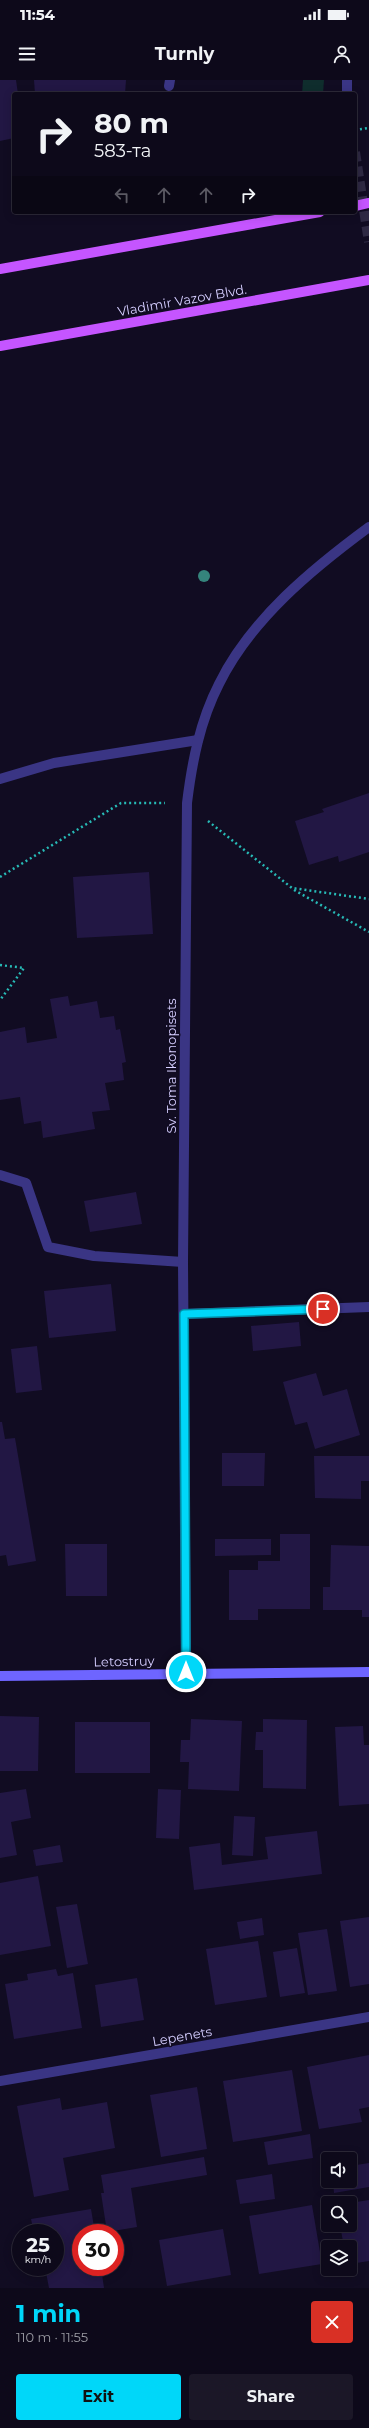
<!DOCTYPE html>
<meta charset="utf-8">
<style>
:root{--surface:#0d091a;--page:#1b1727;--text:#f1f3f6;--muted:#9a9aa2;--line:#2d2a39;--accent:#00d7f9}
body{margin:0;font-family:Montserrat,sans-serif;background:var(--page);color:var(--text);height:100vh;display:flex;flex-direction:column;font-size:15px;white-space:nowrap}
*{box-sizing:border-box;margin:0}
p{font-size:13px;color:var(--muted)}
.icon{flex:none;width:22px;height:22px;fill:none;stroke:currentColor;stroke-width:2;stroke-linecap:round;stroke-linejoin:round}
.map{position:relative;height:2208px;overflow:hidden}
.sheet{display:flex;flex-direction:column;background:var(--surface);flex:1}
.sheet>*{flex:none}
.guide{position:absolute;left:12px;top:12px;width:345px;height:122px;border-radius:4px;box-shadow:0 2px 10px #0003,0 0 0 1px var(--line);background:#0d091a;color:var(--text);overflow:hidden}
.fabs{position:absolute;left:321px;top:2072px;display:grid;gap:8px}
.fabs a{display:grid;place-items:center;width:36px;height:36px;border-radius:4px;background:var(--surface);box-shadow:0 2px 10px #0003,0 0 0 1px var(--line);font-size:20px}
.speed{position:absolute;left:12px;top:2144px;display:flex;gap:8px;font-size:20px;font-weight:700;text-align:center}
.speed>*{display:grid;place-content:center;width:52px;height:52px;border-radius:50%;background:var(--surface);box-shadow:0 2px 10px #0003,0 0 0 1px var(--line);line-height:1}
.speed small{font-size:10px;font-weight:400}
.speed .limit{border:6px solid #d22;background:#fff;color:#111}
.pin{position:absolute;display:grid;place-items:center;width:34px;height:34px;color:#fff;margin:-17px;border:2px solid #fff;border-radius:50%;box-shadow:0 1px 4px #0007}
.me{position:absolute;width:44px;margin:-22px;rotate:0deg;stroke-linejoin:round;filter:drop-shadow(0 0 3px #0008)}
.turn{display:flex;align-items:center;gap:14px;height:84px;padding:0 16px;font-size:18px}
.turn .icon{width:52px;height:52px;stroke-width:2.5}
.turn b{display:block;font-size:28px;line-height:34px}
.lanes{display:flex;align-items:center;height:38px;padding:0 16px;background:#0003;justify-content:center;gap:20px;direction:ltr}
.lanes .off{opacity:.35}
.round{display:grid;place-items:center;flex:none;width:42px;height:42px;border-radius:4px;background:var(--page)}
.summary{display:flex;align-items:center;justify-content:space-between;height:68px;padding:0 16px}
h1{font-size:24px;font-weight:700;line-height:30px;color:var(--accent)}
.cta{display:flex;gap:8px;margin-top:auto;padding:8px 16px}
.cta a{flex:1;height:46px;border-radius:4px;background:var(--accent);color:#111;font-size:16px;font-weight:700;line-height:46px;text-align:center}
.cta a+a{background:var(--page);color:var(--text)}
.status{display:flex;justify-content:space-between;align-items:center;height:28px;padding:0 20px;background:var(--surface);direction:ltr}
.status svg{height:11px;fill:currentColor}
header{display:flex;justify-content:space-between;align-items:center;height:52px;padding:0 16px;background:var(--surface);font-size:18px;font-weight:700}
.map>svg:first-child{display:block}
.green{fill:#0f2d2d}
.building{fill:#221744}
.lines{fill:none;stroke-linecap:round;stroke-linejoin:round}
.street-tunnel{stroke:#2e2943;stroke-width:10;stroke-dasharray:10 5;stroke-linecap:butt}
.path{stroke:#27bab6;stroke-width:2.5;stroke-dasharray:2 3;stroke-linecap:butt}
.lane{stroke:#3a3584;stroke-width:10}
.street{stroke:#3a3584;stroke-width:10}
.secondary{stroke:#6e65ff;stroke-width:10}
.primary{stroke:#c555ff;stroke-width:10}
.primary-bridge{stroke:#c555ff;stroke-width:10}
.tree{fill:#35847c}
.route-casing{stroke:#008ca2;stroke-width:10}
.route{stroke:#00d7f9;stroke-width:7}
.labels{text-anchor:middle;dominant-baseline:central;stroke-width:3;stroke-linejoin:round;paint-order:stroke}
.street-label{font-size:13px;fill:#d5ceff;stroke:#110c22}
</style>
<div class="status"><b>11:54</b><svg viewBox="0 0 49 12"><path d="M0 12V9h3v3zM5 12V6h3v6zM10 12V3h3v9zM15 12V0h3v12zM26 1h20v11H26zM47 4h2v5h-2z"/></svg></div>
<header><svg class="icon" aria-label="menu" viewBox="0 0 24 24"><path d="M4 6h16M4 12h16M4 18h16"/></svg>Turnly<svg class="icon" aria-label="person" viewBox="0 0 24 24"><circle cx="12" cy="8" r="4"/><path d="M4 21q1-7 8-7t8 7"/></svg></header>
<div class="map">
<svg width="369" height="2208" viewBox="0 0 369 2208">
<rect width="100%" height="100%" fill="#110c22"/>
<path class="green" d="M303,0H324L323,14H302Z"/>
<g class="building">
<path d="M0,0H16L18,14H14V58L0,61Z"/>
<path d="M34,0H126L125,14H35Z"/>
<path d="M369,713V772L339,782L338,776L309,785L295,741L324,732L322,729Z"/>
<path d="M149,792L153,854L77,858L73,797Z"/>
<path d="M68,916L70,926L97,921L100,938L114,936L116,950L120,949L126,982L122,983L124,1000L105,1003L110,1030L92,1032L95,1049L43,1058L41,1041L24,1044L20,1017L0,1020V952L25,947L27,963L57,958L50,919Z"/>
<path d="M136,1112L142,1144L90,1152L84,1121Z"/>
<path d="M111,1204L116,1251L49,1258L44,1211Z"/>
<path d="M299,1242L301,1266L253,1271L251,1246Z"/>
<path d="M37,1266L42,1310L16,1313L11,1269Z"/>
<path d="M316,1293L323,1316L347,1309L360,1355L315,1369L307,1342L295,1345L283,1302Z"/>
<path d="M0,1342H2L5,1359L15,1358L36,1481L8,1486L6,1475L0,1476Z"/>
<path d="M222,1373H265L264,1406H222Z"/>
<path d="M314,1376H369V1401H361V1419L315,1418Z"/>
<path d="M280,1454H310V1529H258V1540H229V1490H258V1481H280Z"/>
<path d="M215,1459H271V1475L215,1476Z"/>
<path d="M65,1464H107V1516H66Z"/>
<path d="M331,1465L369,1466V1537H362V1530H323V1507H330Z"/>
<path d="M0,1636L39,1637L38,1691H0Z"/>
<path d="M191,1639L242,1641L239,1711L188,1709L189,1682H180L181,1660H190Z"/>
<path d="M263,1639L307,1640L306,1709L263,1708V1670H255L256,1652H263Z"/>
<rect x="75" y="1642" width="75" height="51"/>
<path d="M363,1646L364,1665H369V1724L339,1726L335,1647Z"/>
<path d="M26,1709L31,1738L11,1742L17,1775L0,1778V1713Z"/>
<path d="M158,1709L181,1710L179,1759L156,1758Z"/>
<path d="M234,1736L255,1737L253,1776L232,1775Z"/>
<path d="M317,1751L322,1794L194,1810L189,1767L220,1763L222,1785L268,1779L265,1757Z"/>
<path d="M60,1765L63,1782L36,1786L33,1770Z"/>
<path d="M38,1796L51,1866L0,1875V1803Z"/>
<path d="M77,1824L88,1884L67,1888L56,1827Z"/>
<path d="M369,1837V1904L350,1907L340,1841Z"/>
<path d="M262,1838L264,1855L240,1859L237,1842Z"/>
<path d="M327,1849L337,1911L308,1915L298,1853Z"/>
<path d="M258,1861L267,1917L215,1925L206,1869Z"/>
<path d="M297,1868L305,1913L280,1917L273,1872Z"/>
<path d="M56,1889L58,1896L73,1893L82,1948L14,1959L5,1904L28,1900L27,1894Z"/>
<path d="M137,1898L144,1940L101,1947L95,1905Z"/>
<path d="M369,1975V2027L359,2029L362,2042L319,2049L307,1987Z"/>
<path d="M292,1990L302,2051L233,2062L223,2001Z"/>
<path d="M197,2007L207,2069L161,2077L150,2015Z"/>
<path d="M60,2018L62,2030L107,2022L115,2068L63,2078L69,2110L34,2117L17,2026Z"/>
<path d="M310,2054L313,2078L268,2085L264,2062Z"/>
<path d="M204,2077L207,2095L131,2108L137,2147L107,2152L101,2113H104L101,2095Z"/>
<path d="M369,2083V2107L334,2113L333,2101H350V2086Z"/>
<path d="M272,2094L275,2119L240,2124L236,2100Z"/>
<path d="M369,2120V2181L350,2184V2167H344L340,2145H350V2123Z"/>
<path d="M312,2125L322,2184L259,2194L249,2136Z"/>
<path d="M91,2129L95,2153H81V2187H101L104,2208H49L45,2187H55V2153H34L31,2139Z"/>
<path d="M223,2149L231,2195L167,2206L159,2160Z"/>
</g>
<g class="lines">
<path class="street-tunnel" d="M355,72L369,162"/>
<g class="path">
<path d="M355,50L369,48"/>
<path d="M208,741L292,808L369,819"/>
<path d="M0,797L121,723H165"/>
<path d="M294,810L369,852"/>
<path d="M0,885L24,888L0,920"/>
</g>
<g class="lane">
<path d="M169,6L170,0"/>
<path d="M0,699L54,683L198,660"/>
<path d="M0,1095L26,1103L48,1167L94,1176L183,1182"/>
</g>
<g class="street">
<path d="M347,14V0"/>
<path d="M184,1234L369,1227"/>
<path d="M186,1593L183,1182L187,723C192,682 200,641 219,604C251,539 312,489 369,447"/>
<path d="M0,2001L369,1937"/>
</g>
<path class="secondary" d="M0,1596L369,1592"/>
<g class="primary">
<path d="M0,189L320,132"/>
<path d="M0,266L369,200"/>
</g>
<path class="primary-bridge" d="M355,126L369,123"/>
</g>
<circle class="tree" cx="204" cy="496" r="6"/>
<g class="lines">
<g class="route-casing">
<path id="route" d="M186,1592L184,1234L323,1229"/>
</g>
<use href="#route" class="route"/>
</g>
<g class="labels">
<g class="street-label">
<text transform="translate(182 220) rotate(-10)">Vladimir Vazov Blvd.</text>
<text transform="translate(171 986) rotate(-90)">Sv. Toma Ikonopisets</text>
<text transform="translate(124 1581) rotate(-1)">Letostruy</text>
<text transform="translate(182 1956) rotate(-10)">Lepenets</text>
</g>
</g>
</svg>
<div class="fabs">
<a><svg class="icon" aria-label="sound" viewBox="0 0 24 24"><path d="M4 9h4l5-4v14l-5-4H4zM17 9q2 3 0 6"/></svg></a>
<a><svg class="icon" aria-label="search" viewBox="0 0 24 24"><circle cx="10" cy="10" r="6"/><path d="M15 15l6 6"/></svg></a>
<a><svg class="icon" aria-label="layers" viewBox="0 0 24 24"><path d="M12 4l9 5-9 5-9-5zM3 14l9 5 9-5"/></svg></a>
</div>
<div class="speed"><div>25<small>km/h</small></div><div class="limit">30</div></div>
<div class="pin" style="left:323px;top:1229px;background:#d93025"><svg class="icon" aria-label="arrive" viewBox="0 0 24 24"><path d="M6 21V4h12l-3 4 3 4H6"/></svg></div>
<svg class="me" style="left:186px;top:1592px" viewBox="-20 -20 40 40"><circle r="17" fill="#00d7f9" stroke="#fff" stroke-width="3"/><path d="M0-11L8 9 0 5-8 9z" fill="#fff"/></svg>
<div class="guide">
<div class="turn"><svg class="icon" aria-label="right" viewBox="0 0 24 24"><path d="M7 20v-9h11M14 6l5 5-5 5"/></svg><div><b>80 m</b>583-та</div></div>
<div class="lanes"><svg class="icon off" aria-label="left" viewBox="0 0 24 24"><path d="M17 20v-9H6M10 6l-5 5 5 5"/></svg><svg class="icon off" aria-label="ahead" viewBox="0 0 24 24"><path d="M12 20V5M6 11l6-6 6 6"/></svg><svg class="icon off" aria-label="ahead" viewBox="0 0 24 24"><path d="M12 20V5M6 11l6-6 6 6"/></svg><svg class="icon" aria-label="right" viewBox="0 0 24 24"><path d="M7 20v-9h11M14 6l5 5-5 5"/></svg></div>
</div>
</div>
<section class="sheet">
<div class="summary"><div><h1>1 min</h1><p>110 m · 11:55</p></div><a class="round" style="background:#d93025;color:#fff"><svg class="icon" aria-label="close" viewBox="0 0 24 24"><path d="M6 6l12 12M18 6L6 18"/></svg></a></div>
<div class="cta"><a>Exit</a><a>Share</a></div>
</section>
